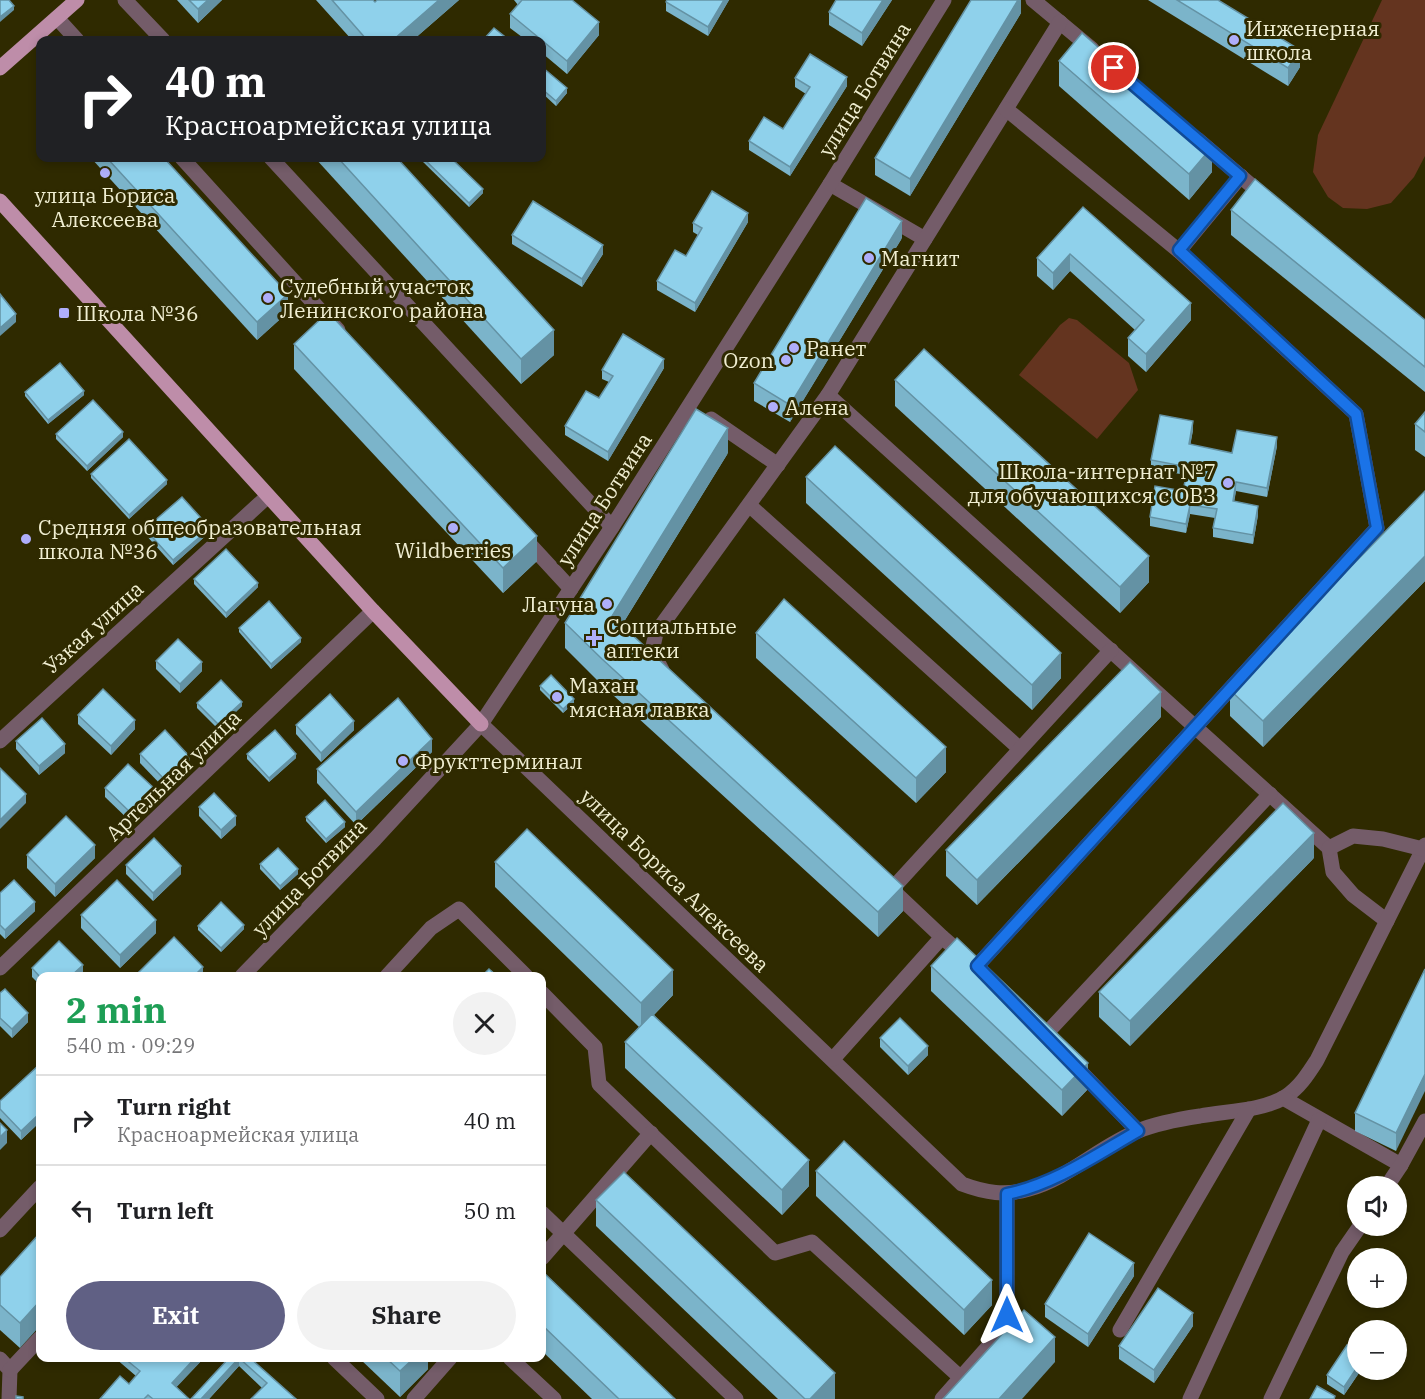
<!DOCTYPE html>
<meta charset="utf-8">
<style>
:root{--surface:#fff;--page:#f2f2f2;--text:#202124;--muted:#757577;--line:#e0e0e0;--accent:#606084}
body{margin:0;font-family:"IBM Plex Serif",serif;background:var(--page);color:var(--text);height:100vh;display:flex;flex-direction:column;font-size:22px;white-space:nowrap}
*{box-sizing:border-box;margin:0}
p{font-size:20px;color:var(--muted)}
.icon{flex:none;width:33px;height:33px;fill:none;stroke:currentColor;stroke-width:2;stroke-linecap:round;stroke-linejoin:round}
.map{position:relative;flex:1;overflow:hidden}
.details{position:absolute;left:36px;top:972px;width:510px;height:390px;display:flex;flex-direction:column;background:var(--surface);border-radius:12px;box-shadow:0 3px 9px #0003}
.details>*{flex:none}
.banner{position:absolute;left:36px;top:36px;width:510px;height:126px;border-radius:12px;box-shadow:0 3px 9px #0003;background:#202124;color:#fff;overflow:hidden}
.fabs{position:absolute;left:1347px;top:1176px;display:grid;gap:12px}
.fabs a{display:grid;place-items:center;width:60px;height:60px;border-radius:50%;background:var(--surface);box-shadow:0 3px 9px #0003;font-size:30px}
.pin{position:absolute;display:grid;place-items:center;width:51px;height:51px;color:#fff;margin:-26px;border:3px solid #fff;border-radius:50%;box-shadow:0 2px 6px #0007}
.me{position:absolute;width:66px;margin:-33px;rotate:0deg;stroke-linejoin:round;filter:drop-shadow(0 0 4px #0008)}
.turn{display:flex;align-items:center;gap:21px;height:126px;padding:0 30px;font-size:27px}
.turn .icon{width:78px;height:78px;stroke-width:2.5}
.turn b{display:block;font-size:42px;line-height:51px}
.round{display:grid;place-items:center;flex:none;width:63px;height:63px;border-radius:32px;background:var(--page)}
.summary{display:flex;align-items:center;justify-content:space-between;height:102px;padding:0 30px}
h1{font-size:36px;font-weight:700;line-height:45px;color:#1e9e55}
.primary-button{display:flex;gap:12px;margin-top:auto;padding:12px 30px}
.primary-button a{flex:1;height:69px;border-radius:36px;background:var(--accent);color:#fff;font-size:24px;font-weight:700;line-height:69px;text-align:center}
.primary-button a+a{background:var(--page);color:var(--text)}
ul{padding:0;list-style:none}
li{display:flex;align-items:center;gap:18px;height:90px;padding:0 30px;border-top:2px solid var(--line)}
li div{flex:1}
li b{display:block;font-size:22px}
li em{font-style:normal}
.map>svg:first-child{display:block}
.green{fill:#64341f}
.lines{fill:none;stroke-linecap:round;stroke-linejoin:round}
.minor{stroke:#745c69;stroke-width:15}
.major{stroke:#be8da9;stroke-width:15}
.wall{fill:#7bb4ca}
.shaded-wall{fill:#6492a4}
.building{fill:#8fd1eb;stroke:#6492a4;stroke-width:1.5}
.route-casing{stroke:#114b97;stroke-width:15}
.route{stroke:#1a73e8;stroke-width:10}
.poi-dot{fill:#afaefa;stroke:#2f2a00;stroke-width:2}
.labels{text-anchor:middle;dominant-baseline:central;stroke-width:6;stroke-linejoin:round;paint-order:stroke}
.poi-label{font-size:21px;fill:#f0eed1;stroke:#2f2a00;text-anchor:start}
.street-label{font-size:21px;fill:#f0eed1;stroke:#2f2a00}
</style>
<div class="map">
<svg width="1425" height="1399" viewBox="0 0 1425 1399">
<rect width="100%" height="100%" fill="#2f2a00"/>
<g class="green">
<path d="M1382,0H1425V156L1414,177L1391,203L1367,209L1343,208L1328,197L1313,172L1318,135Z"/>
<path d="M1069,318L1077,320L1129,363L1138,390L1097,439L1019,375L1060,325Z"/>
</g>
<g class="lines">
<g class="minor">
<path d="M125,0L163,40"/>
<path d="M1033,0L1092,49"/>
<path d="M57,18L77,40"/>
<path d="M1197,139L1266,198"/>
<path d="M182,158L338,330"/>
<path d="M271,158L612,527"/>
<path d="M830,184L925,239"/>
<path d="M1179,251L1241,176"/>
<path d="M828,395L1329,848L1333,872L1353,895L1387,921"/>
<path d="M711,419L778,465"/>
<path d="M749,505L1020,749"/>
<path d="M524,538L571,589"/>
<path d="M662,670L652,651L656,633L828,395L1060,22"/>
<path d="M481,724L962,1184C986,1193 1005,1196 1029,1189C1069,1178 1100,1146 1138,1131C1157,1123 1180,1119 1200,1116C1226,1111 1262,1111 1285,1097C1300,1087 1308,1074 1317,1060L1425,845"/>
<path d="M0,741L268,496"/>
<path d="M1329,848L1353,836L1383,839L1423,849"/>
<path d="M888,886L942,937L965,957"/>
<path d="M892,889L1111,650"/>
<path d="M977,966L1377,528L1356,414L1179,251L1006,109"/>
<path d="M0,968L373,611"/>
<path d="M242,976L375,839L481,724L612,527L830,184L944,0"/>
<path d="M387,976L431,928L459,909L526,976"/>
<path d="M542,993L595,1047L599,1084L775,1253L812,1242L961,1378"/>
<path d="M1045,1035L1270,794"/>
<path d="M833,1059L942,937"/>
<path d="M1076,1067L1138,1131"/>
<path d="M1283,1098L1401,1165"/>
<path d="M1387,1186L1401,1165L1425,1121"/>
<path d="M542,1213L736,1399"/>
<path d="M0,1230L40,1187"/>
<path d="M542,1258L651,1133"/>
<path d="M1120,1330L1249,1109"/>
<path d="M334,1358L377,1399"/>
<path d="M510,1358L554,1399"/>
<path d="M0,1359L10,1370L9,1399"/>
<path d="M10,1370L40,1338"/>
<path d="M414,1399L450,1358"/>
<path d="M942,1399L1003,1330L1007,1315V1194"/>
<path d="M1190,1399L1319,1120"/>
<path d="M1271,1399L1342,1252L1360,1226"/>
</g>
<g class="major">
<path d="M0,68L77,0"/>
<path d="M0,201L373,611L481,724"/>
</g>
</g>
<g class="wall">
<path d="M177,0H222L198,23Z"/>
<path d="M316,0H373L375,2L377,0H459L413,40H352Z"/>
<path d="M514,0H572L599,35L567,74L542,53V40H526L510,28V14L518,5Z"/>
<path d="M667,0H729L708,36L666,11V2Z"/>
<path d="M892,0L862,46L829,25V12Z"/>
<path d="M1021,0V13L910,196L875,175V158Z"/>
<path d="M1148,0H1218L1300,67L1288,86Z"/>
<path d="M1059,61L1212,172L1189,200L1059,86Z"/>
<path d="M542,67L567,93L556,106L542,93Z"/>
<path d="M795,78L847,86L790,176L749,150V141L783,129L806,94L795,87Z"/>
<path d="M91,158H164L288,312L257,340Z"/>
<path d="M315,158H397L554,355L521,384Z"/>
<path d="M419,158H451L483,193L469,207Z"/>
<path d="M1083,207L1191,320L1146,372L1128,356V338L1135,330L1070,271L1053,290L1037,276V258Z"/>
<path d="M1231,210L1425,320V392L1231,235Z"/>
<path d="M748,222L695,312L657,290V281L686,256L698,235L693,232V223Z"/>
<path d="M512,235L603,254L582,287L512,244Z"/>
<path d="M902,238L790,422L754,401V383Z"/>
<path d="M294,344L537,561L503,593L294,369Z"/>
<path d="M664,368L608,461L565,435V426L599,398L609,382L602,379V370Z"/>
<path d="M895,380L1149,582L1120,613L895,406Z"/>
<path d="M25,392L84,395L48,424L25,396Z"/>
<path d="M1425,412V457L1415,450V424Z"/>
<path d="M1193,430L1190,445L1232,453L1277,446L1267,497L1236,491L1234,501L1258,515L1253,544L1213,537V528L1215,518L1190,514L1186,533L1150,526V517L1183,491L1186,475L1151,469V460Z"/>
<path d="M56,434L123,437L87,471L56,439Z"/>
<path d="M728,453L622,625L903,911L878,937L602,685L565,648V623Z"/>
<path d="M91,474L167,484L129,519L91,478Z"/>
<path d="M806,477L1061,678L1032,710L806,503Z"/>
<path d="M1425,491V581L1263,747L1230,716V690Z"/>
<path d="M145,529L210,532L173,565L145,534Z"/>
<path d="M194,579L258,587L226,618L194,584Z"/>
<path d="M239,628L301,642L271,669L239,632Z"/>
<path d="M756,633L946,772L916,803L756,658Z"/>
<path d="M156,661L202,671L180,693L156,669Z"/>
<path d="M540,686L574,703L563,713L540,690Z"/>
<path d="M197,703L242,706L218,729L197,708Z"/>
<path d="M78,715L135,729L111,755L78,724Z"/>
<path d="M1161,717L977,905L946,876V850Z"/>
<path d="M296,725L354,730L321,762L296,734Z"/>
<path d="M16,741L65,753L39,775L16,749Z"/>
<path d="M432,752L356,825L317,783V769Z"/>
<path d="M140,754L190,766L165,789L140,763Z"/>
<path d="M247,754L296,758L269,782L247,759Z"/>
<path d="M105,788L156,799L132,823L105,797Z"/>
<path d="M199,807L236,825L221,839L199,816Z"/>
<path d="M306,817L345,827L326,843L306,821Z"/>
<path d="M27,855L95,858L55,897L27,868Z"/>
<path d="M1314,858L1130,1046L1099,1017V992Z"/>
<path d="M495,862L673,995L654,1015L809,1186L782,1215L625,1068V1042L639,1027L495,887Z"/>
<path d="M260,864L298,874L280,890L260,869Z"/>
<path d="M126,865L181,874L153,901L126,874Z"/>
<path d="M0,893L35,911L5,939L0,934Z"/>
<path d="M81,915L156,933L120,968L81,928Z"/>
<path d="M198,926L244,929L221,952L198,930Z"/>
<path d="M931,966L1088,1089L1062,1116L931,991Z"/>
<path d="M32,968L83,974L80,976H40V985L32,977Z"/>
<path d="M1425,969L1396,1151L1355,1131V1113Z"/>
<path d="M0,993L28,1022L12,1038L0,1026Z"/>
<path d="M880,1038L928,1055L908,1075L880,1047Z"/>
<path d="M40,1059V1122L21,1140L0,1118V1101L40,1066Z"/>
<path d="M816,1171L992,1305L964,1335L816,1196Z"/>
<path d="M596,1200L835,1399H778L596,1226Z"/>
<path d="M40,1233L20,1348L0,1330V1277Z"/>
<path d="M542,1271L675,1399H592L542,1351Z"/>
<path d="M1134,1276L1088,1347L1045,1317V1304Z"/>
<path d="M1193,1326L1154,1383L1119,1359V1346Z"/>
<path d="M115,1358H204L176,1387L189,1399H100L129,1384L136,1376Z"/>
<path d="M229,1358H250L296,1399L262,1388L239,1366L209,1399H191Z"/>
<path d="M359,1358H428V1369L400,1397Z"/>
<path d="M1358,1370H1361L1344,1395L1327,1384V1375Z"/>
</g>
<g class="shaded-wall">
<path d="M208,0H222L198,23V9Z"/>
<path d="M439,0H459L413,40H393Z"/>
<path d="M724,0H729L708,36V27Z"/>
<path d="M883,0H892L862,46V33Z"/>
<path d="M1018,0H1021V13L910,196V179Z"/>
<path d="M14,6V10L0,22V17Z"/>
<path d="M599,22V35L567,74V61Z"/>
<path d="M1300,50V67L1288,86V68Z"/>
<path d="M847,77V86L790,176V167Z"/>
<path d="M567,88V93L556,106V101Z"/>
<path d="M1212,147V172L1189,200V174Z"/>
<path d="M483,189V193L469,207V203Z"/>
<path d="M748,213V222L695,312V303Z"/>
<path d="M902,221V238L790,422V405Z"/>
<path d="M603,245V254L582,287V279Z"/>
<path d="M1070,254V271L1053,290V273Z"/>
<path d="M288,294V312L257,340V322Z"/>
<path d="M1191,303V320L1146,372V354Z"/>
<path d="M16,314V322L0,336V328Z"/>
<path d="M554,330V355L521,384V359Z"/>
<path d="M664,359V368L608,461V452Z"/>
<path d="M84,391V395L48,424V420Z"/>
<path d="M1193,421V430L1189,453V444Z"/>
<path d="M728,428V453L612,641V616Z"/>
<path d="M123,432V437L87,471V466Z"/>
<path d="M1277,437V446L1267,497V488Z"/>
<path d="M167,480V484L129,519V515Z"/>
<path d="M1236,482V491L1233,510V501Z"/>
<path d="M1190,505V514L1186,533V524Z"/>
<path d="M1258,506V515L1253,544V535Z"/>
<path d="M210,528V532L173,565V560Z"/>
<path d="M537,536V561L503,593V568Z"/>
<path d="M1149,556V582L1120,613V587Z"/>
<path d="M1425,556V581L1263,747V721Z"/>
<path d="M258,583V587L226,618V613Z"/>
<path d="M301,638V642L271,669V664Z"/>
<path d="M1061,653V678L1032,710V685Z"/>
<path d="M202,662V671L180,693V684Z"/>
<path d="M1161,692V717L977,905V880Z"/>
<path d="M574,699V703L563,713V709Z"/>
<path d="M242,702V706L218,729V724Z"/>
<path d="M135,720V729L111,755V746Z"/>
<path d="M354,721V730L321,762V753Z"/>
<path d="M432,739V752L356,825V812Z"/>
<path d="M65,744V753L39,775V766Z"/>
<path d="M946,747V772L916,803V778Z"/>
<path d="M296,754V758L269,782V778Z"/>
<path d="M190,757V766L165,789V780Z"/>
<path d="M156,790V799L132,823V814Z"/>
<path d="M26,794V803L0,829V820Z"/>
<path d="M236,816V825L221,839V830Z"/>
<path d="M345,822V827L326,843V839Z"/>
<path d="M1314,833V858L1130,1046V1021Z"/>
<path d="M95,845V858L55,897V884Z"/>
<path d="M181,866V874L153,901V893Z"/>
<path d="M298,869V874L280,890V886Z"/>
<path d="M903,886V911L878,937V912Z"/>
<path d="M35,902V911L5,939V930Z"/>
<path d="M156,920V933L120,968V955Z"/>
<path d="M244,925V929L221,952V948Z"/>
<path d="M83,965V974L80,976H71Z"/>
<path d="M203,967V976H194Z"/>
<path d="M673,970V995L641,1028V1003Z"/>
<path d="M28,1013V1022L12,1038V1029Z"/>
<path d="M928,1046V1055L908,1075V1066Z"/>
<path d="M1088,1063V1089L1062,1116V1090Z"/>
<path d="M1425,1074V1091L1396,1151V1133Z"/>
<path d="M40,1113V1122L21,1140V1131Z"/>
<path d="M7,1130V1143L0,1150V1137Z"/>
<path d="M809,1160V1186L782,1215V1190Z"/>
<path d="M1134,1263V1276L1088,1347V1334Z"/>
<path d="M992,1280V1305L964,1335V1310Z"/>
<path d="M40,1301V1326L20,1348V1323Z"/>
<path d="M1193,1313V1326L1154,1383V1370Z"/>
<path d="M1055,1337V1362L1022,1399H999Z"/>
<path d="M195,1358H204L172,1392V1383Z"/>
<path d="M239,1358V1366L209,1399H201Z"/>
<path d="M414,1358H428V1369L400,1397V1371Z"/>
<path d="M1358,1366V1370H1361L1344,1395V1387Z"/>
<path d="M835,1373V1399H810Z"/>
</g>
<g class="building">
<path d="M0,0H9L14,6L0,17Z"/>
<path d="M189,0H208L198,9Z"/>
<path d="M332,0H373L375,2L377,0H439L393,40H367Z"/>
<path d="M522,0H572L599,22L567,61L510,14Z"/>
<path d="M667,0H724L708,27L666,2Z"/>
<path d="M836,0H883L862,33L829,12Z"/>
<path d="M971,0H1018L910,179L875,158Z"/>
<path d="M1177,0H1218L1300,50L1288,68Z"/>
<path d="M494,28L509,40H483Z"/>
<path d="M1082,33L1212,147L1189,174L1059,61Z"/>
<path d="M810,54L847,77L790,167L749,141L764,117L783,129L810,87L795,78Z"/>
<path d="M542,67L567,88L556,101L542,89Z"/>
<path d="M107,158H164L288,294L257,322Z"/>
<path d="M338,158H397L554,330L521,359Z"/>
<path d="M423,158H451L483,189L469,203Z"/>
<path d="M1255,179L1425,320V367L1231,210Z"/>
<path d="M712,191L748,213L695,303L657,281L675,250L686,256L702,228L693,223Z"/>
<path d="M866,198L902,221L790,405L754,383Z"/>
<path d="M533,201L603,245L582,279L512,235Z"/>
<path d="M1083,207L1191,303L1146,354L1128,338L1144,320L1070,254L1053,273L1037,258Z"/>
<path d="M0,294L16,314L0,328Z"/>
<path d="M328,312L537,536L503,568L294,344Z"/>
<path d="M623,334L664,359L608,452L565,426L586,391L599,398L613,376L602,370Z"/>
<path d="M924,349L1149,556L1120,587L895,380Z"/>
<path d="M60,363L84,391L48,420L25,392Z"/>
<path d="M93,400L123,432L87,466L56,434Z"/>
<path d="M696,409L728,428L612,616L903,886L878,912L602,659L565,623Z"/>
<path d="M1425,412V432L1415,424Z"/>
<path d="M1160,415L1193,421L1189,444L1232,453L1237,430L1277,437L1267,488L1236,482L1233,501L1258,506L1253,535L1213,528L1217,509L1190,505L1186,524L1150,517L1155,486L1183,491L1188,467L1151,460Z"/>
<path d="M129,439L167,480L129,515L91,474Z"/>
<path d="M835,446L1061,653L1032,685L806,477Z"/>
<path d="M1425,491V556L1263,721L1230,690Z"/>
<path d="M182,497L210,528L173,560L145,529Z"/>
<path d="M226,549L258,583L226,613L194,579Z"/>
<path d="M784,599L946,747L916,778L756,633Z"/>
<path d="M269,601L301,638L271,664L239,628Z"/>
<path d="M178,639L202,662L180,684L156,661Z"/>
<path d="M1130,662L1161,692L977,880L946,850Z"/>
<path d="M551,675L574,699L563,709L540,686Z"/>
<path d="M221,680L242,702L218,724L197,703Z"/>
<path d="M103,689L135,720L111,746L78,715Z"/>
<path d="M330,694L354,721L321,753L296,725Z"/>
<path d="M398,698L432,739L356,812L317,769Z"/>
<path d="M42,718L65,744L39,766L16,741Z"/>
<path d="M165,730L190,757L165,780L140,754Z"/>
<path d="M275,730L296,754L269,778L247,754Z"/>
<path d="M128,764L156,790L132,814L105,788Z"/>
<path d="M0,768L26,794L0,820Z"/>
<path d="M214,793L236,816L221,830L199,807Z"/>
<path d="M325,800L345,822L326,839L306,817Z"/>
<path d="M1283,803L1314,833L1130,1021L1099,992Z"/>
<path d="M66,816L95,845L55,884L27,855Z"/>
<path d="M527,829L673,970L641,1003L495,862Z"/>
<path d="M154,838L181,866L153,893L126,865Z"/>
<path d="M278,848L298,869L280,886L260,864Z"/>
<path d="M14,880L35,902L5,930L0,925V893Z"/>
<path d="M117,880L156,920L120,955L81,915Z"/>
<path d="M221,902L244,925L221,948L198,926Z"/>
<path d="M174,937L203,967L194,976H139L137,974Z"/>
<path d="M957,938L1088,1063L1062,1090L931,966Z"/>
<path d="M59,941L83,965L71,976L40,977L32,968Z"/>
<path d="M489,969L497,976H482Z"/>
<path d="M1425,969V1074L1396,1133L1355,1113Z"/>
<path d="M5,989L28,1013L12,1029L0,1018V993Z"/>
<path d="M652,1014L809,1160L782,1190L625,1042Z"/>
<path d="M900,1018L928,1046L908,1066L880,1038Z"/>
<path d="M39,1065L40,1067V1113L21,1131L0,1109V1101Z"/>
<path d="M0,1123L7,1130L0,1137Z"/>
<path d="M844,1141L992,1280L964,1310L816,1171Z"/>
<path d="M624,1172L835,1373L810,1399H805L596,1200Z"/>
<path d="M40,1233V1301L20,1323L0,1305V1277Z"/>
<path d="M1089,1233L1134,1263L1088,1334L1045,1304Z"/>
<path d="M542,1271L675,1399H619L542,1325Z"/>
<path d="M1158,1288L1193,1313L1154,1370L1119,1346Z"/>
<path d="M1024,1310L1055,1337L999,1399H943Z"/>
<path d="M1347,1345L1358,1352V1366L1344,1387L1327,1375Z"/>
<path d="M124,1358H195L172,1383L189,1399H153L148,1395L144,1399H100L120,1376L129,1384L140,1371Z"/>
<path d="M229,1358H250L296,1399H251L267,1383L239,1358L201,1399H191Z"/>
<path d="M386,1358H414L400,1371Z"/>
<path d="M1317,1386L1335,1396L1334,1399H1310Z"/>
<path d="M16,1396L23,1397V1399H16Z"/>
</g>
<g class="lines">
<g class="route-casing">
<path id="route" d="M1007,1315V1194C1055,1184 1096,1155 1138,1131L977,966L1377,528L1356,414L1179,250L1240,176L1114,68"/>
</g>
<use href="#route" class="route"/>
</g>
<g class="poi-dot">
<circle cx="1234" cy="40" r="6"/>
<circle cx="105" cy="173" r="6"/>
<circle cx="869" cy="258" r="6"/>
<circle cx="268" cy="298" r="6"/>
<rect x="58" y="307" width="12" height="12" rx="3"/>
<circle cx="794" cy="348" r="6"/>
<circle cx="786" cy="360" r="6"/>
<circle cx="773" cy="407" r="6"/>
<circle cx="1228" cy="483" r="6"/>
<circle cx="453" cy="528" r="6"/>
<circle cx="26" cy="539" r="6"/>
<circle cx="607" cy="604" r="6"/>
<path d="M591 629h6v6h6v6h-6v6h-6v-6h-6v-6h6z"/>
<circle cx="557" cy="697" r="6"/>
<circle cx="403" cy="761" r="6"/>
</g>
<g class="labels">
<g class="poi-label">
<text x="1246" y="28">Инженерная<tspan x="1246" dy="24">школа</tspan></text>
<text x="105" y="195" text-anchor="middle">улица Бориса<tspan x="105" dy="24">Алексеева</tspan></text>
<text x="881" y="258">Магнит</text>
<text x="280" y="286">Судебный участок<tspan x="280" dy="24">Ленинского района</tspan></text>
<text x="76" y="313">Школа №36</text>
<text x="806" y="348">Ранет</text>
<text x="774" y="360" text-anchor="end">Ozon</text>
<text x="785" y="407">Алена</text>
<text x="1216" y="471" text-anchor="end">Школа-интернат №7<tspan x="1216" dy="24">для обучающихся с ОВЗ</tspan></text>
<text x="38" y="527">Средняя общеобразовательная<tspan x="38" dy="24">школа №36</tspan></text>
<text x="453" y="550" text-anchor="middle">Wildberries</text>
<text x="595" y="604" text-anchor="end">Лагуна</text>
<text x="606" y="626">Социальные<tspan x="606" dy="24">аптеки</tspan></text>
<text x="569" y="685">Махан<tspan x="569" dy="24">мясная лавка</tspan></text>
<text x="415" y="761">Фрукттерминал</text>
</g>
<g class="street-label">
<text transform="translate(864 89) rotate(-58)">улица Ботвина</text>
<text transform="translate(604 499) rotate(-57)">улица Ботвина</text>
<text transform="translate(93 627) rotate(-42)">Узкая улица</text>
<text transform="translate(173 775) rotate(-44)">Артельная улица</text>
<text transform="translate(309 877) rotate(-46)">улица Ботвина</text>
<text transform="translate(675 880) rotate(44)">улица Бориса Алексеева</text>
</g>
</g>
</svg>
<div class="fabs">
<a><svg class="icon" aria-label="sound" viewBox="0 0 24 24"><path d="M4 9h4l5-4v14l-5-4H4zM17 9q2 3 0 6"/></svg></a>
<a>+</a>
<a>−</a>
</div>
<div class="pin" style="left:1114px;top:68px;background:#d93025"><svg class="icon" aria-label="arrive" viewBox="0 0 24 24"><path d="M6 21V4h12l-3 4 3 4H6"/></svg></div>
<svg class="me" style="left:1007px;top:1315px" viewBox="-20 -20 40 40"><path d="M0-17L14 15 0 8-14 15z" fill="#1a73e8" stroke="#fff" stroke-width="4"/></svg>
<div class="banner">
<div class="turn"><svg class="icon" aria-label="right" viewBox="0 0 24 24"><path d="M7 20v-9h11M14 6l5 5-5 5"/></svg><div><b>40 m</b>Красноармейская улица</div></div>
</div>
<section class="details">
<div class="summary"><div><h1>2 min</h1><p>540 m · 09:29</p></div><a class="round"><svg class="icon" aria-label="close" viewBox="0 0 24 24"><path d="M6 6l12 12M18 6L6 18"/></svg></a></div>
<ul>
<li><svg class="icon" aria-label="right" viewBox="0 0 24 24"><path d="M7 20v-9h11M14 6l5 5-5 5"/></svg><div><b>Turn right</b><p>Красноармейская улица</p></div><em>40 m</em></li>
<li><svg class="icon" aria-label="left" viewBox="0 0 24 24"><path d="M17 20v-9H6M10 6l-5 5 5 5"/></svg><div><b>Turn left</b></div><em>50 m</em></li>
</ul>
<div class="primary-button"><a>Exit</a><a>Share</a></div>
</section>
</div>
